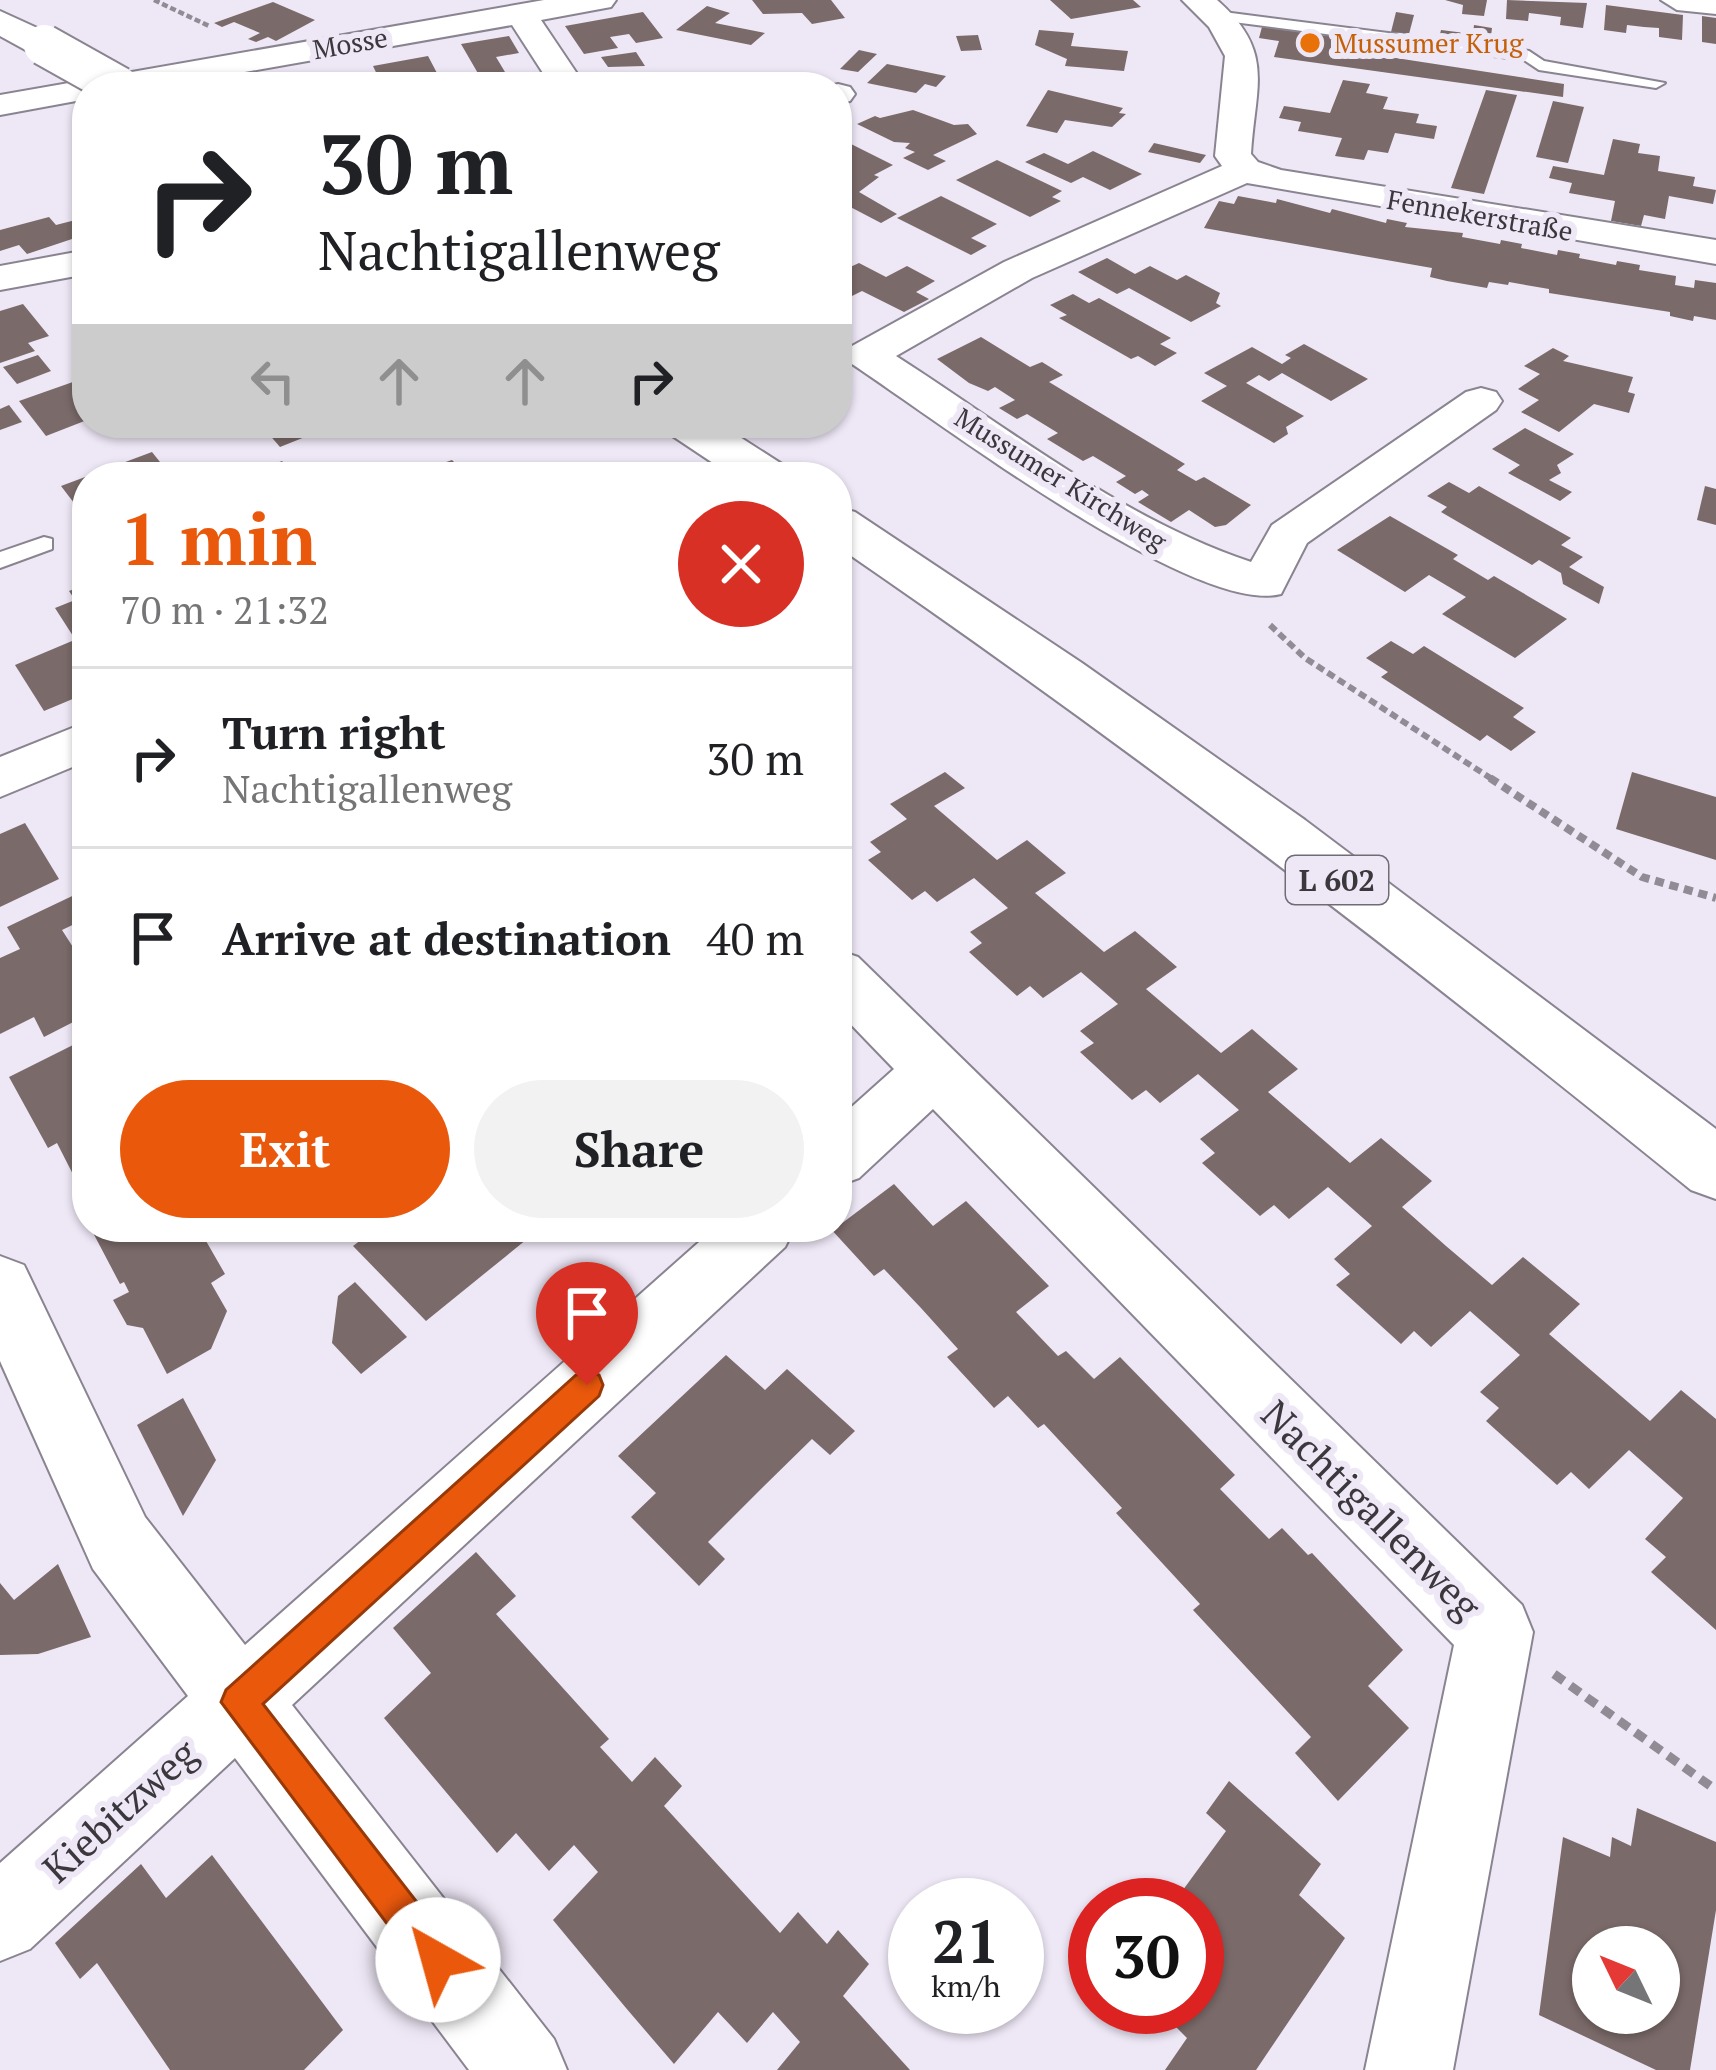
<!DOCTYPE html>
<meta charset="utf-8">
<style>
:root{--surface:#fff;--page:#f2f2f2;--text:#202124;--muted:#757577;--line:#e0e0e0;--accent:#ea580c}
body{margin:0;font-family:"PT Serif",serif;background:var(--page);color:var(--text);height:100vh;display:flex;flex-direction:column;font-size:45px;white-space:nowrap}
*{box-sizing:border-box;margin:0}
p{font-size:39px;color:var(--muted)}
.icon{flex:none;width:66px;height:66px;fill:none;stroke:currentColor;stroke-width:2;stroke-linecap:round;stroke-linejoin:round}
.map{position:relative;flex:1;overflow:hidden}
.drawer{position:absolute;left:72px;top:462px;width:780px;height:780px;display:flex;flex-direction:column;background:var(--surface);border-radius:48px;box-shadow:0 3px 9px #0004}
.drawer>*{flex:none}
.banner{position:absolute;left:72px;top:72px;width:780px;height:366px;border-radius:48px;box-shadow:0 3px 9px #0004;background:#fff;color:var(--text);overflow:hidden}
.needle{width:78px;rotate:313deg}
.controls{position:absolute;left:1572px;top:1926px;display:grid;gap:24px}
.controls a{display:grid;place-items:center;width:108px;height:108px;border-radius:50%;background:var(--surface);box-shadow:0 3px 9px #0004;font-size:60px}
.speed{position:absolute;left:888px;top:1878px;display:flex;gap:24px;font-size:60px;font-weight:700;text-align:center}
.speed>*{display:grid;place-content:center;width:156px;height:156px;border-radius:50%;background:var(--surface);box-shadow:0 3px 9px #0004;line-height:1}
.speed small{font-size:30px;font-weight:400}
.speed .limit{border:18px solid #d22;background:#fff;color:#111}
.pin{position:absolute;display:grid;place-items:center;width:102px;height:102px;color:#fff;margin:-123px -51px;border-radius:50% 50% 50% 0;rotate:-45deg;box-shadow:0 0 12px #0007}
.pin .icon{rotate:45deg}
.me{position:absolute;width:132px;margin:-66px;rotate:322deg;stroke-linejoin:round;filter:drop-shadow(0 0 9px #0008)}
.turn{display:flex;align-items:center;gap:42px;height:252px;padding:0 48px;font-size:54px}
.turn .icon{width:156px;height:156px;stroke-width:2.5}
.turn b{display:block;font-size:84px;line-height:102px}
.lanes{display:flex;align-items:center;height:114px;padding:0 48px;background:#0003;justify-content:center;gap:60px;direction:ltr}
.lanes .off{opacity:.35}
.round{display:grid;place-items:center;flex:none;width:126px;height:126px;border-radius:63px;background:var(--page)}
.head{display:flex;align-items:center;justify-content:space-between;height:204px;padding:0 48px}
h1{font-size:72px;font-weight:700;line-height:90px;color:var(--accent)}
.button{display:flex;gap:24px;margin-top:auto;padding:24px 48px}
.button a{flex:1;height:138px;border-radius:72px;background:var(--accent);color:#fff;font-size:48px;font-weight:700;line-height:138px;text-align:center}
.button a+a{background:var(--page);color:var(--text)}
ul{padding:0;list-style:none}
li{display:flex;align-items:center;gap:36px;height:180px;padding:0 48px;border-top:3px solid var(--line)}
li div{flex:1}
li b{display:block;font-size:45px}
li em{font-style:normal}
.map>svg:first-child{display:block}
.building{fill:#7a6a69;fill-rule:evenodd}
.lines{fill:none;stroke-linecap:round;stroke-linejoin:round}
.service-casing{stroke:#8a8491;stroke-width:4}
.minor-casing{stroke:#8a8491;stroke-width:4}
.primary-casing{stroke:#8a8491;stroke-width:4}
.path-far3{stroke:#908b95;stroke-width:4.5;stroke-dasharray:6 3;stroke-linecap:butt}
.path-far2{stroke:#908b95;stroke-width:6;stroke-dasharray:8 4.5;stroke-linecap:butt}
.path-far1{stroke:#908b95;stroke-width:8;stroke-dasharray:9 6;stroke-linecap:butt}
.path{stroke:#908b95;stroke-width:9;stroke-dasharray:12 8;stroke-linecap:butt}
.service{fill:#fff;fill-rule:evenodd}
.minor{fill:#fff;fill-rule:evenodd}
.primary{fill:#fff;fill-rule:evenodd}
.primary-bridge-casing{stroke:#8a8491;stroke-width:44;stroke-linecap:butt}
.primary-bridge{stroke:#fff;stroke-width:40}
.route{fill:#ea580c;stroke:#983908;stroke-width:3}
.food-dot{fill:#e8710a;stroke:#eee7f6;stroke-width:4.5}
.labels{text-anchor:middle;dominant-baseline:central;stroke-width:12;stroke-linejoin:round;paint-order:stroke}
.far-street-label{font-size:27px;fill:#3a373d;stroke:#eee7f6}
.far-food-label{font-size:27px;fill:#c56008;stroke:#eee7f6;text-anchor:start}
.shield{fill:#eee7f6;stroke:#706c74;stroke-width:3}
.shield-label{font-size:30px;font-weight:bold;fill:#3a373d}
.near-street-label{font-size:39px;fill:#3a373d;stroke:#eee7f6}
</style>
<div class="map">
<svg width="1716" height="2070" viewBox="0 0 1716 2070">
<rect width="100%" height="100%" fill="#eee7f6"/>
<g class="building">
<path d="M752,0H831L845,18L812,24L802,13L763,14Z"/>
<path d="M1050,0H1133L1141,7L1071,19Z"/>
<path d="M1445,0H1487L1484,16L1462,14L1463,5Z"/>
<path d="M1507,0L1587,3L1583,28L1560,25L1561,17L1546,15L1529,13L1528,21L1506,19Z"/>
<path d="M273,2L315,20L276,41L268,37L256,42L248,39L260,33L234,22L222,27L214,23Z"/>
<path d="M1606,5L1683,15L1682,40L1659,37V28L1644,27L1627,25L1626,33L1604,30Z"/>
<path d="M707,6L730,13L715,23L765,33L751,45L676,30Z"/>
<path d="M643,12L663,38L636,43L629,34L610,37L618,48L584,54L565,26Z"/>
<path d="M1396,12L1414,15L1409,34L1391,32Z"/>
<path d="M1702,16L1716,18V44L1702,42Z"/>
<path d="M1474,25L1492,28L1490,44L1439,38L1441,30L1473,34Z"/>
<path d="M1262,27L1386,44L1383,56L1564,84L1563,97L1274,57L1279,41L1259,38Z"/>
<path d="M1039,30L1074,33L1071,46L1128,51L1124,71L1065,66L1067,59L1035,45Z"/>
<path d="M978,35L982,50L961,51L956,36Z"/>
<path d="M509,36L519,53L496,57L508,77L483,82L461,44Z"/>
<path d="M859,50L877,54L858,72L840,69Z"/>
<path d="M636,52L645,66L608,67L601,57Z"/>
<path d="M428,56L438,75L421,78L423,82L440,79L444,87H383L373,66Z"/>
<path d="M887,64L946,76L936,87L925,84L916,93L867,83Z"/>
<path d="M626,76L636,81L648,76L669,87H599Z"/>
<path d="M1343,80L1370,84L1366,93L1388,97L1383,109L1419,114L1416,123L1437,126L1434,139L1395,133L1388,153L1368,150L1364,160L1335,156L1342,138L1298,131L1301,122L1279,118L1284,106L1330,113Z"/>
<path d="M1048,90L1123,108L1119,113L1126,114L1112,127L1065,120L1057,133L1026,126Z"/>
<path d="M1486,90L1517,95L1484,194L1451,188Z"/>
<path d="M1553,101L1584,107L1568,163L1536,157Z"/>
<path d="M913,110L954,125L968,124L977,134L933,155L946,161L928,170L903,158L915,152L905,148L910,143L894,142L857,124L875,116L880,118Z"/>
<path d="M1613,139L1640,144L1638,153L1660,156L1658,171L1695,177L1693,186L1716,190L1713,204L1669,196L1665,219L1644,215L1641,226L1611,221L1615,201L1569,193L1572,183L1549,178L1553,166L1604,175Z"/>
<path d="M843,140L893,165L874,175L879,177L859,192L897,214L881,223L837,200V143Z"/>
<path d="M1154,143L1206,155L1200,163L1148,152Z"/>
<path d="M1093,151L1142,174L1110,190L1083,177L1071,183L1025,162L1044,153L1068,164Z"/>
<path d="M997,160L1062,191L1052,197L1061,201L1030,217L956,180Z"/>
<path d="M941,196L997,224L971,238L987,246L971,255L897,218Z"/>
<path d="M1238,196L1276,203L1277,199L1330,213L1332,209L1386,223L1387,219L1407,223L1405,227L1463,233L1462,237L1500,244L1501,240L1522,244L1521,248L1557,255L1558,250L1580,254L1579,258L1616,265L1617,261L1640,265L1639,270L1676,276L1675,285L1694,288L1695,280L1716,283V320L1694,316L1693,321L1670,316V312L1549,293V289L1509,282L1508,285L1489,282L1487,288L1447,281L1430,277L1432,268L1204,228L1219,201L1234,204Z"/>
<path d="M49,217L56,225L87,217V234L27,254L19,245L0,251V230Z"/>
<path d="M1107,258L1135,274L1150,266L1177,280L1186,275L1220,293L1216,303L1221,306L1191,322L1129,288L1117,294L1078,272Z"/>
<path d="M837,262L848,268L859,263L886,277L907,266L935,281L916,292L929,299L904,312L862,291L840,302Z"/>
<path d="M1073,294L1089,303L1099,298L1171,338L1160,344L1177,353L1155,366L1138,356L1131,359L1059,318L1067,315L1050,305Z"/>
<path d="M23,304L49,336L28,343L35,351L0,363V311Z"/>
<path d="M981,337L1030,367L1042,362L1063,375L1049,382L1185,464L1177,470L1196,481L1204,477L1251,505L1226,525L1215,527L1189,510L1171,522L1138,502L1149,495L1142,490L1135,494L1116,482L1126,476L1093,456L1083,461L1047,439L1058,433L1027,414L1017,419L999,408L1015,400L995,387L988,391L969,383L937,359Z"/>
<path d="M1304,344L1368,379L1331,401L1282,373L1269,381L1259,375L1246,383L1304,416L1286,427L1288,434L1274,443L1201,401L1227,386L1204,373L1252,347L1282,364L1291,358L1285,355Z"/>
<path d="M1553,348L1569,356L1563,361L1633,377L1628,392L1635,394L1629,413L1594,404L1559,432L1521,412L1539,400L1518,389L1540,374L1524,366Z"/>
<path d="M38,355L51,371L17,384L3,367Z"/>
<path d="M87,377V420L46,436L19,401Z"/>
<path d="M9,405L22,422L0,430V409Z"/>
<path d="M265,423H340L280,447L261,425Z"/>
<path d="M1525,428L1574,454L1557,465L1561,473L1549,480L1572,492L1560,501L1508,473L1520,465L1492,449Z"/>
<path d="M152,452L172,477H87V520L61,486Z"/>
<path d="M452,460L469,477H433L426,469Z"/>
<path d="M282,461L297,477H241Z"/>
<path d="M1449,482L1469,493L1479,486L1571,538L1561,545L1583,557L1569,567L1604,587L1599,604L1563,584L1561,573L1539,560L1532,565L1441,512L1447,507L1427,496Z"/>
<path d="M1705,486L1716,489V525L1697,520Z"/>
<path d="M1390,516L1458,555L1453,559L1488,580L1494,576L1567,619L1515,658L1442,614L1466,597L1429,575L1405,592L1337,550Z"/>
<path d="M87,584V630L73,636L55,608L75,600L69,591Z"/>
<path d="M72,641L87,662V693L44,711L15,665Z"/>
<path d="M1391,641L1413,654L1424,646L1524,708L1513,717L1536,732L1511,751L1487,735L1480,741L1381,677L1388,672L1366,658Z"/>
<path d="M945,772L965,788L934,806L997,860L1027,840L1066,873L1035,893L1104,952L1135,931L1177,967L1146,989L1221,1053L1252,1029L1298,1069L1268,1092L1350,1163L1381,1138L1432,1181L1402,1207L1446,1246L1492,1285L1523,1257L1580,1304L1549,1334L1650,1421L1681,1390L1716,1419V1630L1651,1572L1666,1557L1645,1539L1683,1498L1629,1450L1589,1489L1571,1472L1557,1485L1486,1421L1499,1408L1480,1392L1520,1355L1470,1311L1431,1347L1414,1331L1401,1344L1336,1285L1350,1274L1334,1259L1372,1226L1328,1187L1289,1219L1274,1205L1260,1216L1202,1163L1215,1153L1200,1139L1239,1110L1198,1074L1160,1103L1146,1090L1132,1100L1080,1052L1094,1043L1080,1031L1118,1004L1081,972L1043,998L1030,986L1017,996L969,952L982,943L970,932L1008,908L974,878L937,902L925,891L912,900L868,860L881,852L870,842L907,819L890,804Z"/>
<path d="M1632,772L1716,797V860L1616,829Z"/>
<path d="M25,823L59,879L0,907V834Z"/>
<path d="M87,889V918L62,930L80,958L72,974L81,990L87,987V1015L44,1037L34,1017L0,1034V958L20,949L7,927Z"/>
<path d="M87,1038V1222L75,1199L83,1194L57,1143L48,1148L9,1077Z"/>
<path d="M894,1184L933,1226L966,1201L1049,1286L1016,1312L1058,1356L1066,1351L1094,1379L1120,1357L1235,1475L1220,1489L1269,1539L1282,1528L1308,1555L1312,1553L1403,1650L1368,1686L1409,1728L1338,1801L1295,1753L1311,1737L1193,1610L1200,1604L1116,1513L1122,1508L1044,1424L1038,1428L1008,1396L994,1408L947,1357L958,1349L921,1308L884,1269L874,1276L829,1227H837Z"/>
<path d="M90,1227H198L225,1274L211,1283L227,1311L211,1349L167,1374L143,1328L127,1325L113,1300L129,1292L124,1282L120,1284Z"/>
<path d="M378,1227H533L537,1231L426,1321L353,1246Z"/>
<path d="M355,1282L407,1337L361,1374L332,1343L338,1296Z"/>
<path d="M726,1355L765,1390L787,1369L855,1431L830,1455L812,1439L761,1489L708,1542L725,1559L699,1586L631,1517L656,1493L618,1456Z"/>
<path d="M183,1398L216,1460L183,1516L137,1425Z"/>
<path d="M476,1552L516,1596L496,1614L609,1739L600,1747L632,1782L655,1757L682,1786L664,1806L780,1933L798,1912L827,1944L838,1930L869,1964L843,1996L910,2070H777L800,2042L773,2012L747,2043L718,2012L674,2064L626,2008L553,1920L598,1872L574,1845L549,1871L516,1833L497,1853L384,1718L431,1673L393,1628Z"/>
<path d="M58,1564L91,1637L38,1654L0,1655V1583L14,1600Z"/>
<path d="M1229,1781L1321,1864L1299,1895L1345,1938L1256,2070H1165L1187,2038L1156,2007H1197V1905H1172L1226,1831L1206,1813Z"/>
<path d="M1637,1808L1716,1842V1910L1690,2070H1656L1539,2015L1563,1837L1610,1857L1612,1837L1631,1846ZM1593,1947H1659V2013H1593Z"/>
<path d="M212,1855L343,2030L304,2070H170L97,1963L80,1979L55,1943L141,1864L166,1898Z"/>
</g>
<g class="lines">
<g class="service-casing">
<g id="service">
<path d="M1216,11L1529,51L1544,61L1665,83L1656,88L1539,70L1524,60L1210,19V13Z"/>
<path d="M44,537L52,539V549L0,568V552Z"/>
</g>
</g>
<g class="minor-casing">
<g id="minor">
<path d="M544,0H616L611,7L541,20L586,87H552L512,25L160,87H87V99L0,115V95Z"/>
<path d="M1182,0H1217C1276,52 1255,86 1251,154L1258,162L1281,170L1716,240V264L1247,183L1032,278L896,356C1010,429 1122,519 1251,562L1272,525L1466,392L1481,388L1496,392L1502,401L1496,410L1307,543L1281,594C1195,617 931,416 852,364L846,355L852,346L1004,262L1222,166L1215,156L1225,56L1209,27Z"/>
<path d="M1661,0H1716V14L1677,10Z"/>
<path d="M838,84L850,87L855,94L850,101L837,104V87H825Z"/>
<path d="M87,250V274L0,290V266Z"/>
<path d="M87,722V761L0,797V757Z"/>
<path d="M837,950L858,957L1522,1605L1533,1632L1453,2070H1365L1454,1645L933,1109L859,1178L837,1186V1120L894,1069L837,1010Z"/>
<path d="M716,1227H795L785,1247L292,1705L554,2039L567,2070H469L235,1758L30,1949L0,1961V1863L188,1696L93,1569L0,1361V1256L24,1265L145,1517L245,1645Z"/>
</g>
</g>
<g class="primary-casing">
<g id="primary">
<path d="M0,11L57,37L62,45L57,53H31L0,36Z"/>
<path d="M661,423H718L785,466L793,477H734L668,433Z"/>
<path d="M837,507L855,512L1082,663L1305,820L1716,1129V1199L1691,1190C1414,965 1132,748 837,546Z"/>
</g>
</g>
<path class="path-far3" d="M154,0L209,26"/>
<path class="path-far2" d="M1270,625L1305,658L1495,781"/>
<path class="path-far1" d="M1490,778L1642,877L1716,898"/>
<path class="path" d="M1554,1674L1716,1790"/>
<use href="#service" class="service"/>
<use href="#minor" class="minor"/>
<use href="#primary" class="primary"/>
<g class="primary-bridge-casing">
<path id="primary-bridge" d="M44,45L119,87"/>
</g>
<use href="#primary-bridge" class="primary-bridge"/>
</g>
<path class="route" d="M587,1371L599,1375L603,1385L599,1396L263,1704L451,1946L457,1960L451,1973L438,1979L424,1973L221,1702L226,1690L576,1375Z"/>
<circle class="food-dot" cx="1310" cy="43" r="12"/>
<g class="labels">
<g class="far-street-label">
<text transform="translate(350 43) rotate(-10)">Mosse</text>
<text transform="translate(1480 215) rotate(10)">Fennekerstraße</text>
<text transform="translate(1061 479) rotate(32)">Mussumer Kirchweg</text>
</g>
<g class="far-food-label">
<text x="1334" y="43">Mussumer Krug</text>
</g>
<rect class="shield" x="1286" y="856" width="102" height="48" rx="9"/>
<g class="shield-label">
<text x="1337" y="880">L 602</text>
</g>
<g class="near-street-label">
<text transform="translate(1372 1509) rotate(45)">Nachtigallenweg</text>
<text transform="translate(119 1810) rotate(-42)">Kiebitzweg</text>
</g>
</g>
</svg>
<div class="controls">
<a><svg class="needle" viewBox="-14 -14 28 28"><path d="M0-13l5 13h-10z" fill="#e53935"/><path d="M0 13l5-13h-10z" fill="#757577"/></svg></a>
</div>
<div class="speed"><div>21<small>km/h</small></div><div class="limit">30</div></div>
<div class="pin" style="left:587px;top:1385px;background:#d93025"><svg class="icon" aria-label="arrive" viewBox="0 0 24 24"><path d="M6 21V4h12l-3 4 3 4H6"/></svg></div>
<svg class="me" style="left:438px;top:1960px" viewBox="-20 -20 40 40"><circle r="19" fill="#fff"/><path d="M0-13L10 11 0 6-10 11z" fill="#ea580c"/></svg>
<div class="banner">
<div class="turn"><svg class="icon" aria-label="right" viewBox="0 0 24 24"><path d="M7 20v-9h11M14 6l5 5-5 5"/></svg><div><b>30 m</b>Nachtigallenweg</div></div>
<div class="lanes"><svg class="icon off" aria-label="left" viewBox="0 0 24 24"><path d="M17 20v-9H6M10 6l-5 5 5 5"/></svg><svg class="icon off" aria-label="ahead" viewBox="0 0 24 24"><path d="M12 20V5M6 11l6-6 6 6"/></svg><svg class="icon off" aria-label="ahead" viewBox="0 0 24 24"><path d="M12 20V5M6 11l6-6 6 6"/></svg><svg class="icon" aria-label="right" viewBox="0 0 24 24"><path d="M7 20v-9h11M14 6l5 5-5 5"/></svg></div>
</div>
<section class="drawer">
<div class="head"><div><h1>1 min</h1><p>70 m · 21:32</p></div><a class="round" style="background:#d93025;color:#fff"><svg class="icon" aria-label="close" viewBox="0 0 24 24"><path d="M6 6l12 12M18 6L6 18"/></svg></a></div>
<ul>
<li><svg class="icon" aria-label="right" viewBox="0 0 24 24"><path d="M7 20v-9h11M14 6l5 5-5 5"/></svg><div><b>Turn right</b><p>Nachtigallenweg</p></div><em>30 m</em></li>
<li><svg class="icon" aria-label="arrive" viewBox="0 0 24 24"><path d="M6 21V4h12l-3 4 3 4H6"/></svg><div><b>Arrive at destination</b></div><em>40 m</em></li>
</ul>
<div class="button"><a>Exit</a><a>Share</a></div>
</section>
</div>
